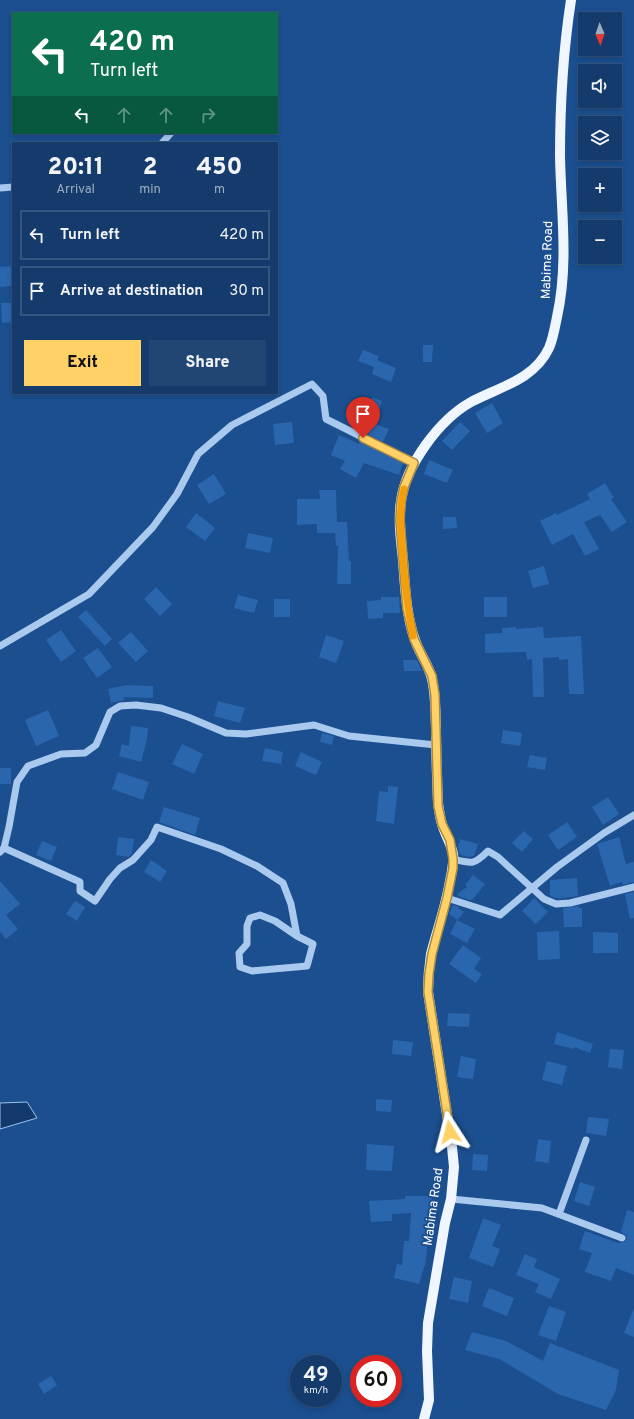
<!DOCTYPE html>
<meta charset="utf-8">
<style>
:root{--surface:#143b6b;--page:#214673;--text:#f1f3f6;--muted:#9dadc1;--line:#33557e;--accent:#ffd166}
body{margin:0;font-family:Overpass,sans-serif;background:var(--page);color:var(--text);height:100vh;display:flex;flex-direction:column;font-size:15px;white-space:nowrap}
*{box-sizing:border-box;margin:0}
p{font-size:13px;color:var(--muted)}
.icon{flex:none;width:22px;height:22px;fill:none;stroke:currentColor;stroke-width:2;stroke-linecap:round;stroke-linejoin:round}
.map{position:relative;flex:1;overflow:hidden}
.drawer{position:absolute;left:12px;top:142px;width:266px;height:252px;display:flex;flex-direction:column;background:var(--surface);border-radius:0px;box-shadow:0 2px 6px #0003,0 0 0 1px var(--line)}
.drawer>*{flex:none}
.top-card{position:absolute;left:12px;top:12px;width:266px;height:122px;border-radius:0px;box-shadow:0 2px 6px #0003,0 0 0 1px var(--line);background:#0b6e4f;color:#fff;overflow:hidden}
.needle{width:26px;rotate:178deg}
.tools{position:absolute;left:578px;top:12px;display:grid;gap:8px}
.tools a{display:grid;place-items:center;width:44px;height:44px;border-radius:0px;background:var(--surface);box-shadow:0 2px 6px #0003,0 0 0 1px var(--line);font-size:20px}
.speed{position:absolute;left:290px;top:1355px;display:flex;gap:8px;font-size:20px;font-weight:700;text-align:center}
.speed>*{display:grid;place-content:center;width:52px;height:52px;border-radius:50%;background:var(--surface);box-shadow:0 2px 6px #0003,0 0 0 1px var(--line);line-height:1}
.speed small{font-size:10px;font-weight:400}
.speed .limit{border:6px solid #d22;background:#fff;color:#111}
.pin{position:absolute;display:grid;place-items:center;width:34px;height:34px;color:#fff;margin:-41px -17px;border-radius:50% 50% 50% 0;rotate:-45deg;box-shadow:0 0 4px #0007}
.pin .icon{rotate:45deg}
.me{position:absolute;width:44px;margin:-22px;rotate:351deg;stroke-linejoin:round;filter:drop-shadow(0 0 3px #0008)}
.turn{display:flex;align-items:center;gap:14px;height:84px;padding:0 12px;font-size:18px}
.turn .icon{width:52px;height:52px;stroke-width:2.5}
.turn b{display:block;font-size:28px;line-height:34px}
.lanes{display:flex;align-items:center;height:38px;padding:0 12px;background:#0003;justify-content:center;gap:20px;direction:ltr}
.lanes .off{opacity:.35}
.eta{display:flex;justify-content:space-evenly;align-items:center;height:68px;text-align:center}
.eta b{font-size:24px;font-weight:800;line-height:28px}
.primary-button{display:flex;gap:8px;margin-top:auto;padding:8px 12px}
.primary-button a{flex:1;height:46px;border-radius:0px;background:var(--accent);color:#111;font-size:16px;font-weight:800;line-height:46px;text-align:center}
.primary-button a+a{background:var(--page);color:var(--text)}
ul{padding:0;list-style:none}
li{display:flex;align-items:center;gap:12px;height:50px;margin:0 8px 6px;padding:0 4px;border:2px solid var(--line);border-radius:0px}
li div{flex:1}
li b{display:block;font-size:15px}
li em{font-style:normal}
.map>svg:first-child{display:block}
.water{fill:#123a6d;stroke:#9cc4f0}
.building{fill:#2a66ad}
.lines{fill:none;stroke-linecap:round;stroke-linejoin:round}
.minor{stroke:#a9c9ee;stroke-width:7}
.major{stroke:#f0f6ff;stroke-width:10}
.route-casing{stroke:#a68842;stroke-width:10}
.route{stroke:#ffd166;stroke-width:7}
.slow{stroke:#f59e0b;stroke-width:7}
.labels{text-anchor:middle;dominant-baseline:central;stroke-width:4;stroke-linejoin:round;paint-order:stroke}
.street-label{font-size:13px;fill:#fff;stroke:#1b4f8f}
</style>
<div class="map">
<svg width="634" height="1419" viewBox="0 0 634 1419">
<rect width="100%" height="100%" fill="#1b4f8f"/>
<path class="water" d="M27,1102L37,1118L0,1129V1103Z"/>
<g class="building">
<path d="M13,266V286L0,287V267Z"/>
<path d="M1,303H13V322L2,323Z"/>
<path d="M423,345H433L432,362H423Z"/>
<path d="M363,350L379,356L377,360L396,368L391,382L372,374L374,367L358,361Z"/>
<path d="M372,397L382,401L375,424L389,429L383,442L364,432L366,427L345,416L354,399L369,407Z"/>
<path d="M492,403L503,423L487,433L475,413Z"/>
<path d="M292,422L294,443L275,445L273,424Z"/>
<path d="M460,422L470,431L452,450L442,441Z"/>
<path d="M339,435L359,444L360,441L403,463L399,475L364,463L356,478L340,469L345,461L331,455Z"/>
<path d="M429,460L453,470L447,483L424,474Z"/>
<path d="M214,474L226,494L209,504L197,485Z"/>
<path d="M605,483L614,498L611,499L627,522L612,532L600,515L584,522L599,549L585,556L573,534L552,545L540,521L556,513L557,515L590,499L587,494Z"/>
<path d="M319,490H336L337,522H347L349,561H351V584H337L338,546H336L335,533H317V524L297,525V499H320Z"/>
<path d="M196,513L215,528L205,541L186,527Z"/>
<path d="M443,517H456L457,528L443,529Z"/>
<path d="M248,533L273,538L270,553L245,548Z"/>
<path d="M544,566L549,584L533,588L528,571Z"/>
<path d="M156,587L172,604L160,616L144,599Z"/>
<path d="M238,595L258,600L254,613L234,608Z"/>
<path d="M381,597H399L400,613H383V618L368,619L367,601L381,600Z"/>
<rect x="484" y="597" width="23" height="20"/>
<rect x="274" y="599" width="16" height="18"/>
<path d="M86,610L112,639L105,646L78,617Z"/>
<path d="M516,627V629L543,627L544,638L581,636L584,694H569L568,659L559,660V657L543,658L544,697H533L532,659L527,660L526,652L485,653V634L502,633V628Z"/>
<path d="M61,630L76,651L61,662L46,640Z"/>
<path d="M131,632L148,651L136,662L118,643Z"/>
<path d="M326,635L344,641L336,663L319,657Z"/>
<path d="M98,648L112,667L97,678L83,658Z"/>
<path d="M403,660H417L422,671H404Z"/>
<path d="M127,685L153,686V698L123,697L124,700L111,703L108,689Z"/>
<path d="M218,701L245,708L240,723L214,716Z"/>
<path d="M48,710L59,736L36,746L25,720Z"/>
<path d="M131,726L148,728L147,739L141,762L119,756L122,744L129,746Z"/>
<path d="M503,730L522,733L520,746L501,743Z"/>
<path d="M322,733L334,736L332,745L320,742Z"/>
<path d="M182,744L203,754L194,774L172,764Z"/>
<path d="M265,748L283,752L281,764L262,761Z"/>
<path d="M301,752L322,762L316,775L295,766Z"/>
<path d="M530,755L547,758L545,770L527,767Z"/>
<rect x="0" y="768" width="11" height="16"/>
<path d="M118,772L149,782L143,800L112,789Z"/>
<path d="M388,786L398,787L394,824L376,821L379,791L388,792Z"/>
<path d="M608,797L619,814L603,825L592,807Z"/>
<path d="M164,807L200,818L195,835L159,822Z"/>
<path d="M567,822L577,837L558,850L548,835Z"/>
<path d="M524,831L533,839L522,852L512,843Z"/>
<path d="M118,837L134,839L132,853L129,857L116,855Z"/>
<path d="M619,837L626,864L634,862V882L623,885L622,882L610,886L597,844Z"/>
<path d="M460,839L478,844L474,856L469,857L460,855L458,847Z"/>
<path d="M42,841L57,847L51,861L36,855Z"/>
<path d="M151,860L167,871L160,882L144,872Z"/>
<path d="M473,875L485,884L473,899L470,900L458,896L457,894L467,887L465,885Z"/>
<path d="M577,878L578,896L563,898V896L562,898H555L550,896V880Z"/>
<path d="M0,881L20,904L6,915L18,929L6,939L0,932Z"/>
<path d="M634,892V918L630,919L625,894Z"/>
<path d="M534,898L548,912L536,924L522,911Z"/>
<path d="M75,901L85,907L77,921L66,914Z"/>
<path d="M453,905L459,907L458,908L464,912L458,920L449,914Z"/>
<path d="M579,906V908H582V927H564L563,908Z"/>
<path d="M457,920L475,929L467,943L450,934Z"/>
<path d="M559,931L560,959L538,960L537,932Z"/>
<path d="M593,932L618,933V953H593Z"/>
<path d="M463,945L481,958L474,969L482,974L476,983L449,964Z"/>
<path d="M448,1013L470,1014L469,1027L447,1026Z"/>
<path d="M557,1032L593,1044L590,1053L574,1047V1049L554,1044Z"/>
<path d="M393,1040L413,1042L411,1056L392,1054Z"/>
<path d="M610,1049L624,1050L622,1069L608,1067Z"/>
<path d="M461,1056L476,1059L473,1079L457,1077Z"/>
<path d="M547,1061L567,1066L562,1085L542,1080Z"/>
<path d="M376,1099L392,1100L391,1112L376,1111Z"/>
<path d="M588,1117L609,1119L606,1136L586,1133Z"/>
<path d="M538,1139L551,1141L549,1163L535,1161Z"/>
<path d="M367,1144L394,1146L392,1171L366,1170Z"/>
<path d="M473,1154L488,1155L487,1171L472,1170Z"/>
<path d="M580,1182L595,1187L589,1206L574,1201Z"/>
<path d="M405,1196H432V1218H434L430,1238L428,1237L426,1261L419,1284L394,1278L397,1264L402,1265L404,1241H409L411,1213L392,1214V1221L371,1222L369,1201L405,1199Z"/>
<path d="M627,1210L634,1212V1275L616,1268L611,1281L585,1272L592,1253L579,1249L585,1231L618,1243L625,1242L627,1237L626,1235L621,1232Z"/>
<path d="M483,1218L501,1225L492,1246L500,1249L493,1267L469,1258Z"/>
<path d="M525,1254L537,1259L534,1267L560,1279L551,1299L535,1292L539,1284L516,1275Z"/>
<path d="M454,1277L472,1281L468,1303L449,1299Z"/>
<path d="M489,1288L514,1298L507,1316L482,1306Z"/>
<path d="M549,1306L566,1312L556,1341L538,1335Z"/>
<path d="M634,1308V1337L624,1333Z"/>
<path d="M472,1332L506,1341L543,1361L550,1343L619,1370L616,1390L606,1410L558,1394L499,1359L465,1350Z"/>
<path d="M51,1376L57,1385L44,1394L38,1384Z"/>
</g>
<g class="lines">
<g class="minor">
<path d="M162,143L171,133"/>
<path d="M0,188L13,187"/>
<path d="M0,646L89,594L153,527L177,494L198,454L232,425L312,384L323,396L326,419L414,463"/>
<path d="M4,848L80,882V891L95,901L110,879L120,868L133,860L151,840L157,827L221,849L257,866L283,883L291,904L297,936L275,921L260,915L250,918L247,926V944L239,953L240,967L252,971L307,966L313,944L297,936"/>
<path d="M0,852L4,848L9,827L17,782L28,766L61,754L85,753L96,745L110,712L120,706L136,705L161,708L188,717L226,733L246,734L314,725L349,736L436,745"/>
<path d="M453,859C472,864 474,865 488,851L498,857L544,899L556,904L570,903L634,887"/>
<path d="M447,898L500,915L557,867L604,833L634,815"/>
<path d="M451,1199L542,1208L622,1238"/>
<path d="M559,1214L586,1140"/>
</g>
<path class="major" d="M424,1419L429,1400L427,1351L428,1323L445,1223L451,1199L454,1167L452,1147L428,992C428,979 429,967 431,954C437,930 446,906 450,881C452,872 454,863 453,854C451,843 445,835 442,824C440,818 439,810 438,803C437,778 436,753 436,727C435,711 436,695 432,679C429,665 419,653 415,640C406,615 405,586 403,560C401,541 398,520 401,501C406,465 439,420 471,402C499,387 534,380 549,348C553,339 555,327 557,317C569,263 561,210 560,156C560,104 563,52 571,0"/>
</g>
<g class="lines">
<g class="route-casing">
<path id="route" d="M363,438L414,463L404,487L401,502L400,520L407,608L414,639L432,676L435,695L438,806L442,824L450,840L453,859V868L447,898L432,954L429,974L428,992L450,1132"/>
</g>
<use href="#route" class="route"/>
<path class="slow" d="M404,489C398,513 401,536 403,560C405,586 408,610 413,636"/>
</g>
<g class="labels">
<g class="street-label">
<text transform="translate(548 260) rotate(-88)">Mabima Road</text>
<text transform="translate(434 1207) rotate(-82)">Mabima Road</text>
</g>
</g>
</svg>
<div class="tools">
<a><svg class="needle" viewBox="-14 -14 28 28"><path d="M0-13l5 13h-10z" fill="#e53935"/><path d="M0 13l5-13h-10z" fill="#9dadc1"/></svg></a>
<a><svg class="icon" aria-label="sound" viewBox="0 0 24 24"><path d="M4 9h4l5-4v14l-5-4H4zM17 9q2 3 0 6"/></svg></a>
<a><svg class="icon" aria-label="layers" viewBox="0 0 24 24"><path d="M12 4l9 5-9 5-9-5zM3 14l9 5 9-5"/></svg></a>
<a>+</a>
<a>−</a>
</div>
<div class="speed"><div>49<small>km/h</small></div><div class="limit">60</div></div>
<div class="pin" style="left:363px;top:438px;background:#d93025"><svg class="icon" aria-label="arrive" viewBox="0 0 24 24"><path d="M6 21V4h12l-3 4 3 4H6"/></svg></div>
<svg class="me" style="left:450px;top:1132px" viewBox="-20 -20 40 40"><path d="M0-17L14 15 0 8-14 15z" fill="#ffd166" stroke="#fff" stroke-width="4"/></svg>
<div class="top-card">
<div class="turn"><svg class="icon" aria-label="left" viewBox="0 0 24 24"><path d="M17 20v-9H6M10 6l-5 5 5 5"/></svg><div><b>420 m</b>Turn left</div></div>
<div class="lanes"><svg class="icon" aria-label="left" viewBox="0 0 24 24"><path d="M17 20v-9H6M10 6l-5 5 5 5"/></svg><svg class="icon off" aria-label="ahead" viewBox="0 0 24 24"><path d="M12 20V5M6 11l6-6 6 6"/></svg><svg class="icon off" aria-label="ahead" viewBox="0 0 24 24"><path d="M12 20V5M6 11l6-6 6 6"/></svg><svg class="icon off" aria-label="right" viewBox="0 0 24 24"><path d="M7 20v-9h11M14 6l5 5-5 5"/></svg></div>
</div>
<section class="drawer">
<div class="eta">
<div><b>20:11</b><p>Arrival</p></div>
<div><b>2</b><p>min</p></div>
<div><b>450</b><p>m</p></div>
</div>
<ul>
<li><svg class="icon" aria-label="left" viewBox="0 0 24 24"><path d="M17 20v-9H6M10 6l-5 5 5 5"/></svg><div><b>Turn left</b></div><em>420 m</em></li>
<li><svg class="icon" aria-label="arrive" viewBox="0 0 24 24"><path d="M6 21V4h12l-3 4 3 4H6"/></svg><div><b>Arrive at destination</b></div><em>30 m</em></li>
</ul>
<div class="primary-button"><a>Exit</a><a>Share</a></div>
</section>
</div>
